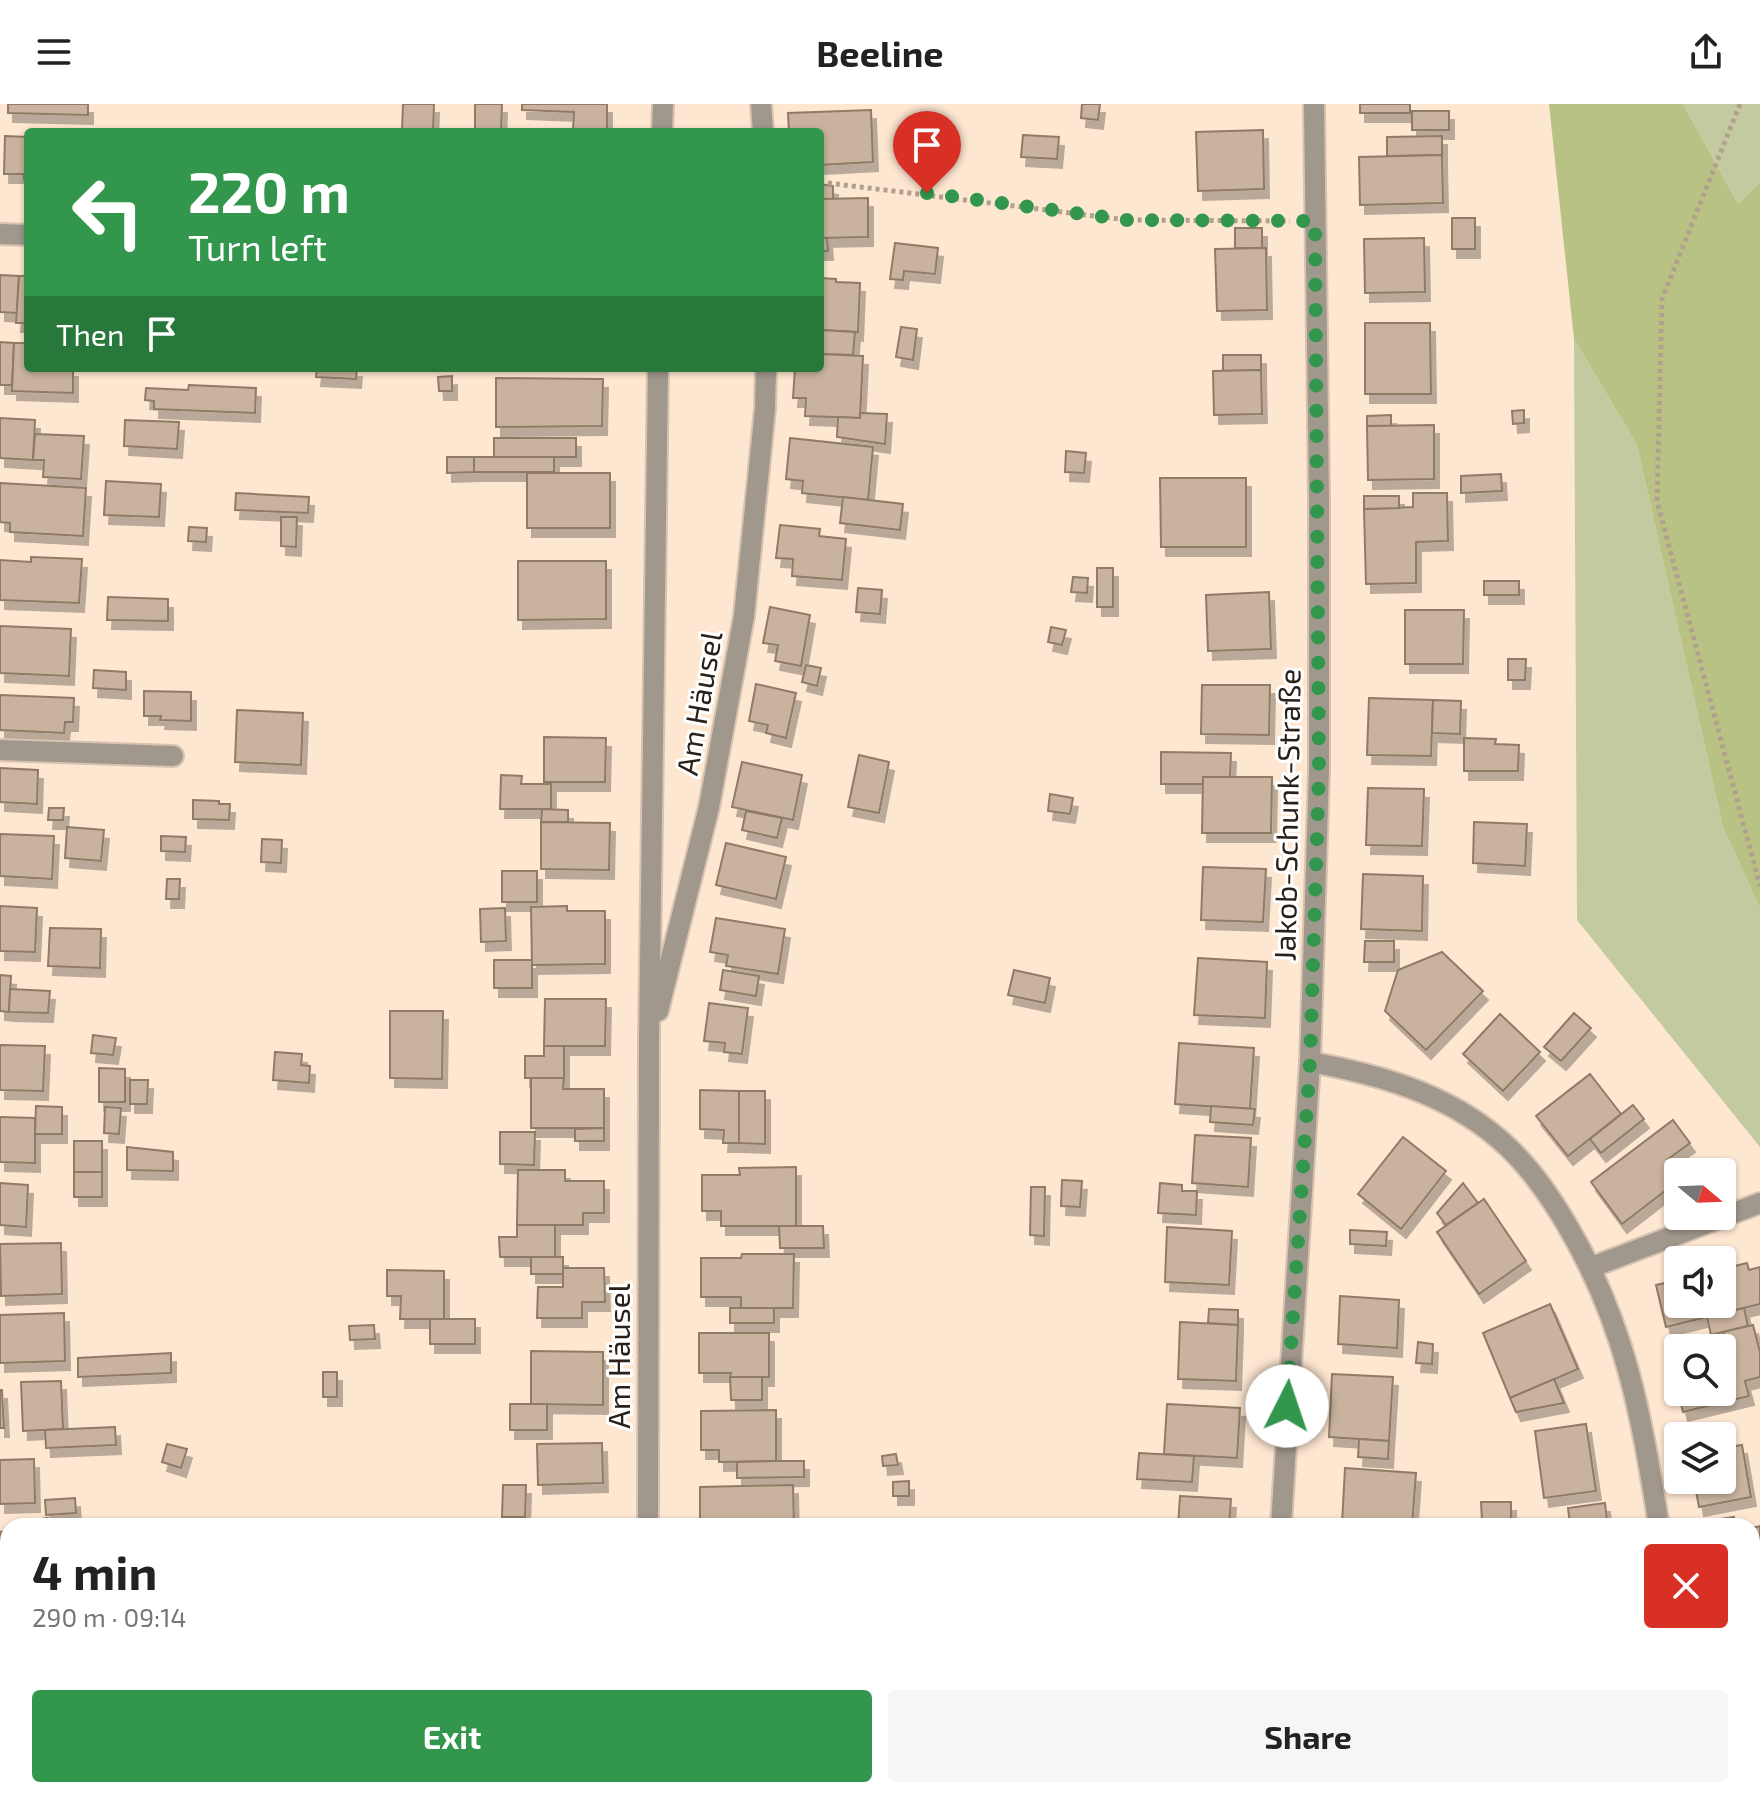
<!DOCTYPE html>
<meta charset="utf-8">
<style>
:root{--surface:#fff;--page:#f6f6f6;--text:#222;--muted:#767676;--accent:#32974c}
body{margin:0;font-family:"Exo 2",sans-serif;background:var(--page);color:var(--text);height:100vh;display:flex;flex-direction:column;font-size:30px;white-space:nowrap}
*{box-sizing:border-box;margin:0}
p{font-size:26px;color:var(--muted)}
.icon{flex:none;width:44px;height:44px;fill:none;stroke:currentColor;stroke-width:2;stroke-linecap:round;stroke-linejoin:round}
.map{position:relative;flex:1;overflow:hidden}
.drawer{position:absolute;left:0px;top:1414px;width:1760px;height:280px;display:flex;flex-direction:column;background:var(--surface);border-radius:24px 24px 0 0;box-shadow:0 2px 6px #0004}
.drawer>*{flex:none}
.top-card{position:absolute;left:24px;top:24px;width:800px;height:244px;border-radius:8px;box-shadow:0 2px 6px #0004;background:#32974c;color:#fff;overflow:hidden}
.needle{width:52px;rotate:109deg}
.controls{position:absolute;left:1664px;top:1054px;display:grid;gap:16px}
.controls a{display:grid;place-items:center;width:72px;height:72px;border-radius:8px;background:var(--surface);box-shadow:0 2px 6px #0004;font-size:40px}
.pin{position:absolute;display:grid;place-items:center;width:68px;height:68px;color:#fff;margin:-82px -34px;border-radius:50% 50% 50% 0;rotate:-45deg;box-shadow:0 0 8px #0007}
.pin .icon{rotate:45deg}
.me{position:absolute;width:88px;margin:-44px;rotate:4deg;stroke-linejoin:round;filter:drop-shadow(0 0 6px #0008)}
.turn{display:flex;align-items:center;gap:28px;height:168px;padding:0 32px;font-size:36px}
.turn .icon{width:104px;height:104px;stroke-width:2.5}
.turn b{display:block;font-size:56px;line-height:68px}
.then{display:flex;align-items:center;height:76px;padding:0 32px;background:#0003;gap:16px;font-size:30px}
.round{display:grid;place-items:center;flex:none;width:84px;height:84px;border-radius:8px;background:var(--page)}
.summary{display:flex;align-items:center;justify-content:space-between;height:136px;padding:0 32px}
h1{font-size:48px;font-weight:700;line-height:60px}
.button{display:flex;gap:16px;margin-top:auto;padding:16px 32px}
.button a{flex:1;height:92px;border-radius:8px;background:var(--accent);color:#fff;font-size:32px;font-weight:700;line-height:92px;text-align:center}
.button a+a{background:var(--page);color:var(--text)}
header{display:flex;justify-content:space-between;align-items:center;height:104px;padding:0 32px;background:var(--surface);font-size:36px;font-weight:700}
.map>svg:first-child{display:block}
.green{fill:#c3ca9f}
.forest{fill:#b9c285}
.building{fill:#c9b39e;stroke:#8f7b66;stroke-width:2;filter:url(#shadow)}
.lines{fill:none;stroke-linecap:round;stroke-linejoin:round}
.minor-casing{stroke:#d8c3b0;stroke-width:24}
.path{stroke:#b2a08f;stroke-width:5;stroke-dasharray:4 4;stroke-linecap:butt}
.minor{stroke:#a0978d;stroke-width:20}
.route{stroke:#32974c;stroke-width:14;stroke-dasharray:0 25.2}
.labels{text-anchor:middle;dominant-baseline:central;stroke-width:6;stroke-linejoin:round;paint-order:stroke}
.street-label{font-size:30px;fill:#292119;stroke:#fff}
</style>
<header><svg class="icon" aria-label="menu" viewBox="0 0 24 24"><path d="M4 6h16M4 12h16M4 18h16"/></svg>Beeline<svg class="icon" aria-label="share" viewBox="0 0 24 24"><path d="M12 15V3M7 8l5-5 5 5M5 13v7h14v-7"/></svg></header>
<div class="map">
<svg width="1760" height="1694" viewBox="0 0 1760 1694">
<defs>
<filter id="shadow"><feDropShadow dx="5" dy="9" stdDeviation="0" flood-color="#0004"/></filter>
</defs>
<rect width="100%" height="100%" fill="#fee7d1"/>
<g class="green">
<path d="M1683,0H1760V78L1738,100Z"/>
<path d="M1574,235L1637,341L1723,723L1760,804V1043L1577,816Z"/>
</g>
<path class="forest" d="M1549,0H1683L1738,100L1760,78V804L1723,723L1637,341L1574,235Z"/>
<g class="building">
<path d="M8,0H88V11L8,9Z"/>
<path d="M403,0H434L433,28L402,26Z"/>
<path d="M475,0H502L501,28H475Z"/>
<path d="M522,0H607V26L573,25L574,8L522,6Z"/>
<path d="M1082,0H1100L1098,16L1081,14Z"/>
<rect x="1360" y="0" width="50" height="9"/>
<path d="M871,6L873,58L820,61V28H789L788,9Z"/>
<rect x="1412" y="7" width="37" height="19"/>
<path d="M1263,26L1264,85L1198,87L1196,28Z"/>
<path d="M1023,31L1059,33L1057,55L1021,53Z"/>
<path d="M5,32L28,33V75H24V70H4Z"/>
<path d="M1442,32V51L1387,52V33Z"/>
<path d="M1442,51L1443,99L1360,101L1359,53Z"/>
<path d="M820,80L833,82V95H820Z"/>
<path d="M868,94V133L820,134V95Z"/>
<rect x="1452" y="114" width="23" height="31"/>
<rect x="1235" y="124" width="27" height="20"/>
<path d="M820,134H827L828,147H820Z"/>
<path d="M1424,134L1425,188L1365,189L1364,135Z"/>
<path d="M895,139L938,144L935,170L904,167L903,176L890,175Z"/>
<path d="M1266,144L1267,206L1217,207L1215,145Z"/>
<path d="M0,171L19,172L17,209L0,208Z"/>
<path d="M19,172H28V219H16Z"/>
<path d="M820,174L836,175V178L860,179L858,228L820,226Z"/>
<path d="M1365,219H1430L1431,290H1365Z"/>
<path d="M901,223L917,225L913,256L896,253Z"/>
<path d="M820,226L855,228L853,251L820,250Z"/>
<path d="M0,238L14,239L12,281H0Z"/>
<path d="M14,239H28V264H73V289L12,287Z"/>
<path d="M820,250L863,252L860,314L805,312L806,294H793L795,264H820Z"/>
<path d="M1223,251H1261V266L1223,267Z"/>
<path d="M317,264H357L356,275L316,273Z"/>
<path d="M1261,266L1262,310L1214,311L1213,267Z"/>
<path d="M452,272V287H439L438,273Z"/>
<path d="M496,274L603,275L602,322L496,323Z"/>
<path d="M189,281L256,284L255,309L154,305V297L145,296L146,284L188,286Z"/>
<path d="M1524,306V319L1513,320L1512,307Z"/>
<path d="M860,309L887,310L885,340L837,333L838,313L860,314Z"/>
<path d="M1391,311V322H1367V312Z"/>
<path d="M0,314L35,316L33,356L0,354Z"/>
<path d="M125,316L179,318L177,345L124,342Z"/>
<path d="M1434,321V375L1368,376L1367,322Z"/>
<path d="M35,330L84,332L81,375L43,373L44,356H33Z"/>
<rect x="494" y="334" width="82" height="19"/>
<path d="M790,334L873,343L868,396L802,389L803,377L786,375Z"/>
<path d="M1066,347L1086,349L1084,369L1065,368Z"/>
<path d="M447,353H474V368L447,369Z"/>
<rect x="474" y="353" width="80" height="15"/>
<rect x="527" y="369" width="83" height="55"/>
<path d="M1501,370L1502,387L1461,389V372Z"/>
<path d="M1160,374H1246V443H1161Z"/>
<path d="M106,377L161,380L159,413L104,411Z"/>
<path d="M0,379L86,384L83,432L10,428V419L0,418Z"/>
<path d="M236,389L309,393L308,409L235,406Z"/>
<path d="M1413,389H1447L1448,437L1416,438V479L1366,480L1364,405L1413,403Z"/>
<path d="M1364,392H1399V404L1364,405Z"/>
<path d="M843,393L903,400L900,426L840,419Z"/>
<path d="M281,413H297L296,443L281,442Z"/>
<path d="M780,421L820,425L819,432L846,435L842,476L792,472L793,455L776,454Z"/>
<path d="M189,423L207,424L206,438L188,437Z"/>
<path d="M31,453L82,455L79,499L0,496V456L31,458Z"/>
<path d="M518,457H606V515L518,516Z"/>
<rect x="1097" y="464" width="16" height="39"/>
<path d="M1073,473L1088,474L1087,489L1071,488Z"/>
<rect x="1484" y="477" width="35" height="14"/>
<path d="M858,484L882,486L880,510L856,508Z"/>
<path d="M1269,488L1271,545L1208,547L1206,491Z"/>
<path d="M108,493L168,495V517L107,516Z"/>
<path d="M770,503L810,511L801,562L775,557L778,541L763,539Z"/>
<path d="M1405,506H1464L1463,560H1405Z"/>
<path d="M0,522L71,525L69,572L0,569Z"/>
<path d="M1051,523L1066,526L1062,541L1048,538Z"/>
<path d="M1508,555H1526L1525,576H1508Z"/>
<path d="M806,561L821,564L817,582L802,578Z"/>
<path d="M94,566L126,568V586L93,584Z"/>
<path d="M756,580L796,589L786,634L766,629L768,621L749,617Z"/>
<path d="M1202,581H1270L1269,631L1201,630Z"/>
<path d="M144,587L191,588V617L160,616L161,612H144Z"/>
<path d="M0,591L74,594L73,618H65L64,629L0,626Z"/>
<path d="M1369,594L1433,596L1431,652L1367,651Z"/>
<path d="M1433,596L1461,597L1460,630L1432,629Z"/>
<path d="M237,606L303,609L301,661L235,658Z"/>
<path d="M544,633L606,634L605,678H544Z"/>
<path d="M1464,634L1496,635L1495,640L1519,641L1518,667H1464Z"/>
<path d="M1161,648L1231,649L1230,673H1203V680H1161Z"/>
<path d="M859,651L889,658L879,709L848,703Z"/>
<path d="M742,658L802,671L793,716L732,703Z"/>
<path d="M0,664L38,666L37,700L0,698Z"/>
<path d="M501,671L522,672L521,680H551V705H500Z"/>
<path d="M1203,673H1272L1271,729H1202Z"/>
<path d="M1368,684L1424,685L1422,742L1366,741Z"/>
<path d="M1050,690L1073,694L1070,710L1048,707Z"/>
<path d="M193,696L219,697V700H230L229,716L193,715Z"/>
<path d="M49,704H64L63,716H48Z"/>
<path d="M542,705L568,706V718H541Z"/>
<path d="M746,707L782,714L777,734L742,726Z"/>
<path d="M541,718L610,719L609,766L541,765Z"/>
<path d="M1474,718L1527,720L1525,762L1473,759Z"/>
<path d="M67,723L104,726L101,757L65,754Z"/>
<path d="M0,730L54,732L52,775L0,772Z"/>
<path d="M161,732L186,733L185,748L161,747Z"/>
<path d="M262,735L282,736L281,759L261,758Z"/>
<path d="M726,739L786,753L776,795L716,781Z"/>
<path d="M1203,763L1266,765L1263,818L1201,816Z"/>
<rect x="502" y="767" width="35" height="31"/>
<path d="M1363,770L1423,772L1422,827L1361,825Z"/>
<path d="M167,775H180L179,795H166Z"/>
<path d="M0,802L37,804L35,848L0,847Z"/>
<path d="M567,802V807H605V860L532,861L531,803Z"/>
<path d="M505,804L506,837L481,838L480,805Z"/>
<path d="M716,814L785,825L778,870L726,862L728,851L710,848Z"/>
<path d="M50,824L101,825L100,864L48,862Z"/>
<path d="M1365,837H1394V858H1364Z"/>
<path d="M1442,848L1483,887L1426,946L1385,907L1398,866Z"/>
<path d="M1198,854L1267,858L1265,914L1194,911Z"/>
<rect x="494" y="856" width="38" height="28"/>
<path d="M723,866L759,872L756,892L720,886Z"/>
<path d="M1014,866L1050,874L1045,899L1008,891Z"/>
<path d="M0,871L11,872L9,908L0,907Z"/>
<path d="M10,885L50,887L48,909L9,908Z"/>
<path d="M545,895H606L605,942H544Z"/>
<path d="M709,899L748,904L742,950L724,948L725,939L704,937Z"/>
<path d="M390,907H443L442,975L390,974Z"/>
<path d="M1574,909L1591,924L1561,957L1544,943Z"/>
<path d="M1500,910L1540,948L1503,987L1463,950Z"/>
<path d="M93,931L116,934L113,951L91,949Z"/>
<path d="M1179,939L1254,944L1250,1005L1175,1000Z"/>
<path d="M0,941L45,942L43,987L0,986Z"/>
<path d="M544,942H564V974H525V952H544Z"/>
<path d="M275,948L302,950L301,961L310,962L309,979L273,976Z"/>
<path d="M99,964L125,965V998H99Z"/>
<path d="M1590,970L1621,1010L1568,1052L1536,1012Z"/>
<path d="M531,974H564L563,985H604V1024H531Z"/>
<path d="M130,976H148L147,1000H130Z"/>
<path d="M700,986L739,987V1039H723L724,1026L700,1025Z"/>
<path d="M739,987H765V1040L739,1039Z"/>
<path d="M1633,1001L1644,1015L1601,1049L1590,1035Z"/>
<path d="M36,1002L62,1003V1030H35Z"/>
<path d="M1211,1002L1255,1005L1253,1021L1210,1018Z"/>
<path d="M105,1003L121,1004L119,1030L104,1029Z"/>
<path d="M0,1013L35,1014V1059L0,1058Z"/>
<path d="M1673,1016L1690,1039L1667,1056L1678,1070V1077L1622,1120L1591,1078Z"/>
<path d="M604,1024V1037H575V1025Z"/>
<path d="M500,1028H535L534,1061L500,1060Z"/>
<path d="M1195,1031L1251,1034L1248,1083L1192,1079Z"/>
<path d="M1403,1033L1446,1067L1401,1125L1358,1090Z"/>
<rect x="74" y="1037" width="28" height="31"/>
<path d="M127,1043L173,1048V1067L127,1066Z"/>
<path d="M796,1063V1122H721V1107H702V1071H740L739,1064Z"/>
<path d="M518,1066H565V1077H604V1109H583V1121H517Z"/>
<rect x="74" y="1068" width="28" height="25"/>
<path d="M1062,1076L1082,1077L1080,1103L1061,1102Z"/>
<path d="M0,1079L28,1081L26,1123L0,1121Z"/>
<path d="M1160,1079L1182,1081V1087H1197L1196,1111L1158,1109Z"/>
<path d="M1463,1079L1478,1099L1446,1121L1437,1109Z"/>
<path d="M1031,1083H1045L1044,1132L1030,1131Z"/>
<path d="M1484,1095L1526,1157L1479,1190L1437,1128Z"/>
<path d="M517,1121H555V1153H500L499,1133H517Z"/>
<path d="M779,1122H823L824,1144H780Z"/>
<path d="M1167,1123L1232,1127L1229,1181L1165,1178Z"/>
<path d="M1350,1126L1387,1128L1386,1142L1350,1140Z"/>
<path d="M61,1139L62,1190L1,1192L0,1140Z"/>
<path d="M742,1150H794L793,1204H741V1193H701V1154H741Z"/>
<rect x="531" y="1153" width="32" height="17"/>
<path d="M1747,1159L1749,1166L1760,1163V1200L1666,1223L1656,1181L1678,1176V1200H1722V1165Z"/>
<path d="M563,1164H604L605,1198H582V1214H537L538,1183H563Z"/>
<path d="M387,1166L444,1167V1215H400L401,1192H387Z"/>
<path d="M1340,1192L1399,1196L1397,1244L1338,1240Z"/>
<path d="M1550,1200L1578,1265L1510,1294L1483,1229Z"/>
<rect x="730" y="1204" width="44" height="15"/>
<path d="M1744,1204L1748,1222L1711,1231L1707,1213Z"/>
<path d="M1209,1205L1238,1206V1221L1208,1219Z"/>
<path d="M64,1209L65,1257L0,1259V1211Z"/>
<rect x="430" y="1215" width="45" height="25"/>
<path d="M1180,1218L1238,1221L1236,1277L1178,1275Z"/>
<path d="M374,1221L375,1235L350,1236L349,1222Z"/>
<path d="M1753,1221L1760,1248V1273L1745,1277L1749,1292L1683,1308L1678,1288H1722V1244H1720L1726,1242L1723,1228Z"/>
<path d="M699,1229H769V1273H730L731,1269H699Z"/>
<path d="M1418,1238L1433,1240L1432,1260L1416,1259Z"/>
<path d="M531,1247L603,1248V1301L531,1300Z"/>
<path d="M171,1249V1269L78,1273V1254Z"/>
<path d="M1678,1254V1288L1670,1256Z"/>
<rect x="323" y="1268" width="14" height="25"/>
<path d="M1332,1270L1393,1273L1389,1337L1329,1333Z"/>
<path d="M730,1273H762V1296H731Z"/>
<path d="M1554,1275L1564,1299L1516,1308L1510,1294Z"/>
<path d="M61,1277L63,1325L23,1327L21,1278Z"/>
<path d="M0,1286H2L4,1324H0Z"/>
<rect x="510" y="1300" width="37" height="26"/>
<path d="M1167,1300L1240,1304L1237,1354L1164,1350Z"/>
<path d="M776,1306V1357L719,1358V1346H701V1307Z"/>
<path d="M1586,1320L1596,1387L1544,1394L1535,1327Z"/>
<path d="M115,1323L116,1341L46,1344L45,1326Z"/>
<path d="M1359,1335L1389,1337L1388,1355L1358,1353Z"/>
<path d="M602,1339L603,1379L538,1381L537,1340Z"/>
<path d="M167,1340L187,1345L181,1364L162,1358Z"/>
<path d="M1742,1341L1751,1393L1699,1403L1694,1376H1722V1344Z"/>
<path d="M1139,1349L1194,1352L1192,1378L1137,1375Z"/>
<path d="M896,1350L898,1361L883,1362L882,1352Z"/>
<path d="M34,1355L35,1399L0,1400V1356Z"/>
<path d="M776,1357H804V1373L737,1374V1358Z"/>
<path d="M1345,1364L1416,1369L1412,1422L1342,1420Z"/>
<path d="M909,1377V1392H893V1378Z"/>
<path d="M503,1381H526L525,1413H502Z"/>
<path d="M793,1381L794,1422H700V1383Z"/>
<path d="M1180,1392L1231,1395L1229,1422H1178Z"/>
<path d="M75,1394L76,1409L46,1411L45,1396Z"/>
<path d="M1481,1398H1511V1416L1482,1417Z"/>
<path d="M1605,1399L1607,1416L1570,1420L1568,1404Z"/>
<path d="M1734,1413L1735,1422H1702L1701,1418Z"/>
<path d="M48,1414L49,1422H31L30,1417Z"/>
<path d="M814,1416H853V1422H813Z"/>
<path d="M1607,1416V1422H1553L1570,1420Z"/>
<path d="M1760,1422V1475L1752,1477V1424Z"/>
<path d="M8,1427V1473L0,1474V1428Z"/>
<path d="M8,1497V1538L0,1539V1498Z"/>
<path d="M1760,1516V1571L1752,1572V1517Z"/>
<path d="M8,1575V1615L3,1616L0,1576Z"/>
<path d="M1760,1599V1667L1752,1668V1601Z"/>
<path d="M1760,1667V1682L1752,1684V1668Z"/>
<path d="M1760,1682V1694H1751L1748,1686Z"/>
<path d="M14,1686H80L35,1694H16Z"/>
<path d="M516,1686H547L548,1694H517Z"/>
<path d="M702,1686H794L778,1694H706Z"/>
<path d="M794,1686H827L831,1694H786L784,1691Z"/>
<path d="M1180,1686H1246L1248,1694H1183Z"/>
<path d="M1356,1686H1408L1379,1694H1358Z"/>
<path d="M1437,1686H1468L1470,1694H1440Z"/>
</g>
<g class="lines">
<g class="minor-casing">
<g id="minor">
<path d="M761,0L763,28"/>
<path d="M662,28L663,0"/>
<path d="M0,130L28,131"/>
<path d="M0,646L173,652"/>
<path d="M658,907L709,703L744,512L765,305L766,264"/>
<path d="M1310,958C1377,970 1446,989 1499,1035C1527,1059 1549,1090 1567,1121C1626,1221 1641,1310 1659,1422"/>
<path d="M1592,1163L1760,1099"/>
<path d="M648,1422L649,937L658,264"/>
<path d="M1281,1422L1310,958L1319,666V394L1314,0"/>
<path d="M660,1686L662,1694"/>
<path d="M1307,1686L1309,1694"/>
<path d="M1700,1686L1702,1694"/>
</g>
</g>
<g class="path">
<path d="M1740,0L1662,195L1657,397L1760,782"/>
<path d="M820,78L1127,116L1290,117"/>
</g>
<use href="#minor" class="minor"/>
</g>
<g class="lines">
<path class="route" d="M927,89L1127,116L1315,117L1319,666L1310,958L1287,1302"/>
</g>
<g class="labels">
<g class="street-label">
<text transform="translate(698 599) rotate(-80)">Am Häusel</text>
<text transform="translate(1286 711) rotate(-89)">Jakob-Schunk-Straße</text>
<text transform="translate(618 1252) rotate(-90)">Am Häusel</text>
</g>
</g>
</svg>
<div class="controls">
<a><svg class="needle" viewBox="-14 -14 28 28"><path d="M0-13l5 13h-10z" fill="#e53935"/><path d="M0 13l5-13h-10z" fill="#767676"/></svg></a>
<a><svg class="icon" aria-label="sound" viewBox="0 0 24 24"><path d="M4 9h4l5-4v14l-5-4H4zM17 9q2 3 0 6"/></svg></a>
<a><svg class="icon" aria-label="search" viewBox="0 0 24 24"><circle cx="10" cy="10" r="6"/><path d="M15 15l6 6"/></svg></a>
<a><svg class="icon" aria-label="layers" viewBox="0 0 24 24"><path d="M12 4l9 5-9 5-9-5zM3 14l9 5 9-5"/></svg></a>
</div>
<div class="pin" style="left:927px;top:89px;background:#d93025"><svg class="icon" aria-label="arrive" viewBox="0 0 24 24"><path d="M6 21V4h12l-3 4 3 4H6"/></svg></div>
<svg class="me" style="left:1287px;top:1302px" viewBox="-20 -20 40 40"><circle r="19" fill="#fff"/><path d="M0-13L10 11 0 6-10 11z" fill="#32974c"/></svg>
<div class="top-card">
<div class="turn"><svg class="icon" aria-label="left" viewBox="0 0 24 24"><path d="M17 20v-9H6M10 6l-5 5 5 5"/></svg><div><b>220 m</b>Turn left</div></div>
<div class="then">Then<svg class="icon" aria-label="arrive" viewBox="0 0 24 24"><path d="M6 21V4h12l-3 4 3 4H6"/></svg></div>
</div>
<section class="drawer">
<div class="summary"><div><h1>4 min</h1><p>290 m · 09:14</p></div><a class="round" style="background:#d93025;color:#fff"><svg class="icon" aria-label="close" viewBox="0 0 24 24"><path d="M6 6l12 12M18 6L6 18"/></svg></a></div>
<div class="button"><a>Exit</a><a>Share</a></div>
</section>
</div>
